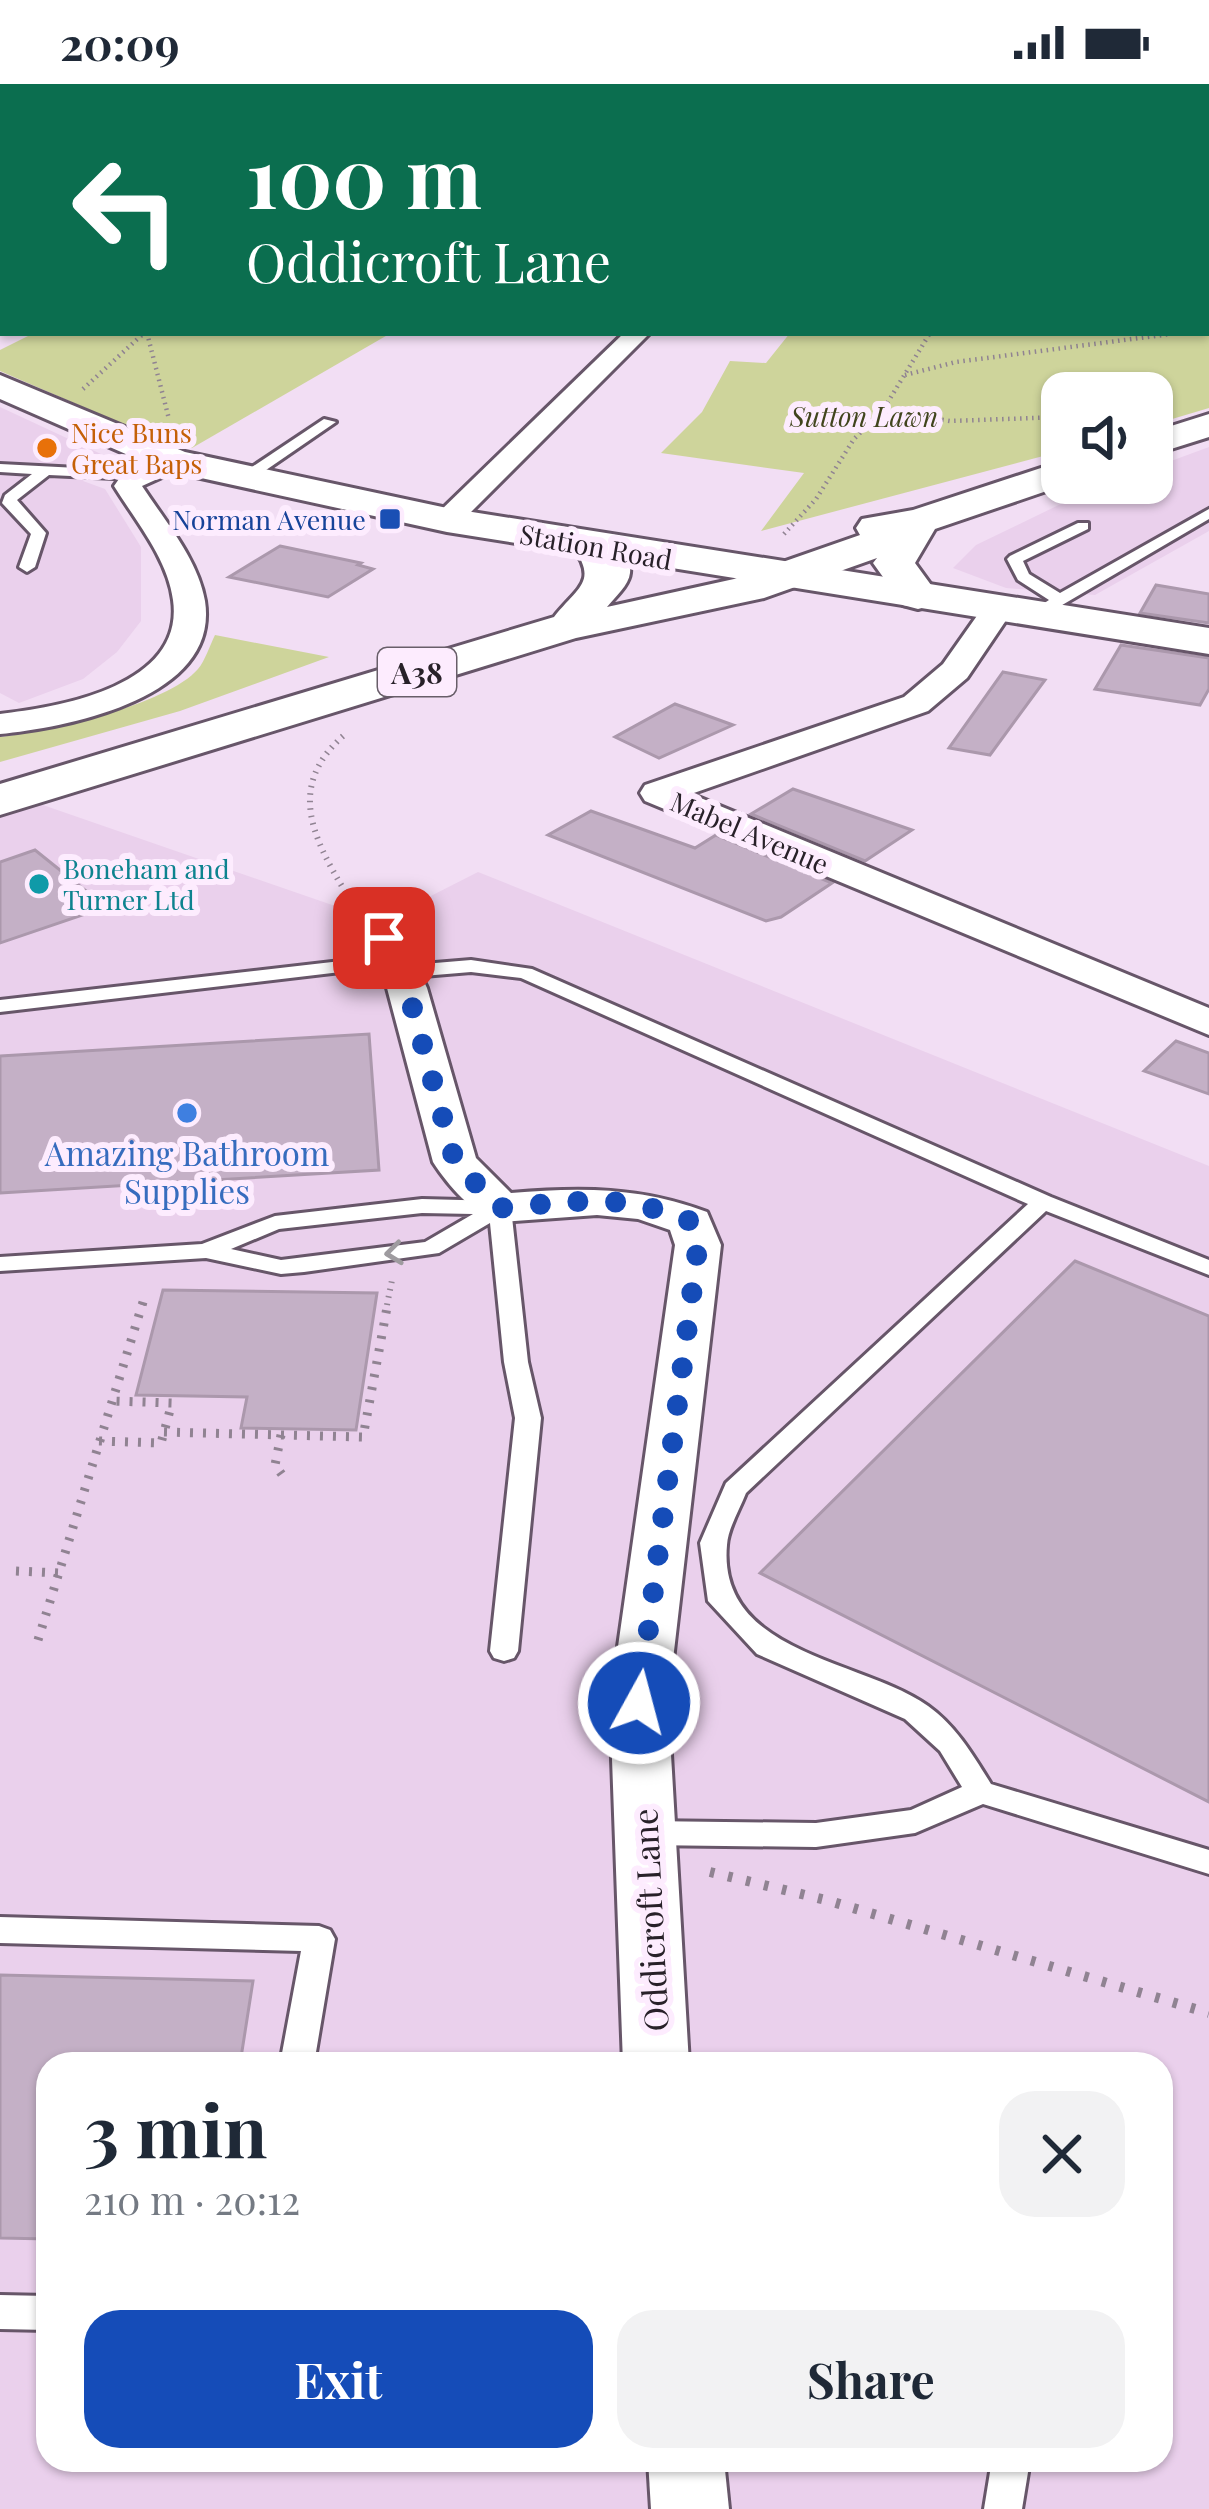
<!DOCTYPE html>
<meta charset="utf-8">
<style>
:root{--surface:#fff;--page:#f2f2f3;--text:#1f2937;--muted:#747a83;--accent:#154cb8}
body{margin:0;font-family:"Playfair Display",serif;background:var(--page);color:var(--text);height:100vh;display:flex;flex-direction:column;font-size:45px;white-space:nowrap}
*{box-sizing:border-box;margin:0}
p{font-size:39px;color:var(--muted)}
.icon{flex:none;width:66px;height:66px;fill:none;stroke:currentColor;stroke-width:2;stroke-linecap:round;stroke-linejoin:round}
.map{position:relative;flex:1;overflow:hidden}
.side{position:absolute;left:36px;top:1968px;width:1137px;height:420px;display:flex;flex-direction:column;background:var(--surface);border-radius:36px;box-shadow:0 3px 9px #0004}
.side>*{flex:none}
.top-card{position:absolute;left:0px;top:0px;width:1209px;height:252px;box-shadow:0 3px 9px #0004;background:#0b6e4f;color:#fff;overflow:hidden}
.tools{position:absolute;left:1041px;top:288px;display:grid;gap:24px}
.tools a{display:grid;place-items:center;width:132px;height:132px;border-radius:24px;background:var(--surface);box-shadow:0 3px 9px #0004;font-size:60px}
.pin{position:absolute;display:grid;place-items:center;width:102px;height:102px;color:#fff;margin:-51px;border-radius:24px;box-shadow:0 6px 18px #0006}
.me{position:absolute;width:132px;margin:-66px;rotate:7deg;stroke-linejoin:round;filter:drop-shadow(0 0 9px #0008)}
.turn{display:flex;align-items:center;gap:42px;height:252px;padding:0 48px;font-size:54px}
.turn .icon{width:156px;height:156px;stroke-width:2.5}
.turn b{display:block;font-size:84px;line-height:102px}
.round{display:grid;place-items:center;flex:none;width:126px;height:126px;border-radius:36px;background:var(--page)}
.head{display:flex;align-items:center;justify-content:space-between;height:204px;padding:0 48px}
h1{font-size:72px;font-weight:700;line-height:90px}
.primary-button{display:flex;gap:24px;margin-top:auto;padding:24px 48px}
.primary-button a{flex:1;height:138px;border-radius:36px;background:var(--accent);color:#fff;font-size:48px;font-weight:700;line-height:138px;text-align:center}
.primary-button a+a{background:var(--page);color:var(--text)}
.status{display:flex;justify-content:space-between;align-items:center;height:84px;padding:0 60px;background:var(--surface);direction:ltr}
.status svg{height:33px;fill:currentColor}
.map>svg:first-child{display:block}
.built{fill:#ead0ec;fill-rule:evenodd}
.green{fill:#ced49b}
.building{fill:#c4b0c6;stroke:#ab98ac;stroke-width:3}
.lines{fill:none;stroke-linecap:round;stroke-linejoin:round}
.lane-casing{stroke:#675669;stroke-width:6}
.street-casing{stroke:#675669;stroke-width:6}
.secondary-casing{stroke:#675669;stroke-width:6}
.highway-casing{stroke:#675669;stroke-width:6}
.path-far4{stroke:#908392;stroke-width:3;stroke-dasharray:1.5 4.5;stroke-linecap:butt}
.path-far3{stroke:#908392;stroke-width:4.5;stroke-dasharray:1.5 4.5;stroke-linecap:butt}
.path-far2{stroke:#908392;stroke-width:6;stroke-dasharray:1.5 6;stroke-linecap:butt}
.path-far1{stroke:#908392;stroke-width:9;stroke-dasharray:3 10;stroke-linecap:butt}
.path{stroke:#908392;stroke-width:10;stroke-dasharray:4.5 14;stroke-linecap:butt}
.lane{fill:#fff;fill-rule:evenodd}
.street{fill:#fff;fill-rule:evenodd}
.secondary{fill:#fff;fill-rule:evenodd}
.highway{fill:#fff;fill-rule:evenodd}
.oneway{stroke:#9e9b9f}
.route{stroke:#154cb8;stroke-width:21;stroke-dasharray:0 37.8}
.food-dot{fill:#e8710a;stroke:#fdecfe;stroke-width:4.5}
.transit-dot{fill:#1a4fb4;stroke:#fdecfe;stroke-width:4.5}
.culture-dot{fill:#0f9aa8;stroke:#fdecfe;stroke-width:4.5}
.shop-dot{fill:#3f7fe0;stroke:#fdecfe;stroke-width:4.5}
.labels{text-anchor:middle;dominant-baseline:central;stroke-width:12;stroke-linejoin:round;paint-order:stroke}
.far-park-label{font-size:27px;font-style:italic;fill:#41451d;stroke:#fdecfe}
.far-food-label{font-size:27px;fill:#c56008;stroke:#fdecfe;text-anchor:start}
.far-transit-label{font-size:27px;fill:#164399;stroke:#fdecfe;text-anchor:end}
.far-street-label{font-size:27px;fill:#282129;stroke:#fdecfe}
.far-culture-label{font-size:27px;fill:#0d838f;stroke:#fdecfe;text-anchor:start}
.shield{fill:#fdecfe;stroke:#685e69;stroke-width:3}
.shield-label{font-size:30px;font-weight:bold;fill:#282129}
.shop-label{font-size:33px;fill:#366cbe;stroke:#fdecfe}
.street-label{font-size:33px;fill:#282129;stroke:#fdecfe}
</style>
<div class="status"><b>20:09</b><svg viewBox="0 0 49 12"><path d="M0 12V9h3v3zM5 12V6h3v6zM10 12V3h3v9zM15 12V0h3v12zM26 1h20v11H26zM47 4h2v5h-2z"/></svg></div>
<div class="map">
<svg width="1209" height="2425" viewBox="0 0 1209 2425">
<rect width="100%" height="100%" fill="#f2def4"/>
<g class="built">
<path d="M0,323L101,370L83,397L105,405L141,463V537L117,568L83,595L19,619L0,609Z"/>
<path d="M1209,363V447L1095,511L1006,504L953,484L976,461L1067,417L1113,399H1152V384Z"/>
<path d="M40,720L338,823L421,817L478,788L1209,1082V2425H0V732ZM48,1980H1161V2376H48Z"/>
</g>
<g class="green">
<path d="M0,0H1209V324L1152,341V309H1062V367L761,447L804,389L661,369L702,328L730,277L766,279L790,249H1206V3H3V98Z"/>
<path d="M34,249H391L192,364L157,355L0,287V266Z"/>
<path d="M215,551L329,573L180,627L0,678V653C46,648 167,621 198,585C205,577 210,561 215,551Z"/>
</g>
<g class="building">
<path d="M280,462L361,479L358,481L373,485L328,513L229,493Z"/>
<path d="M1156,501L1209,510V539L1140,529Z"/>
<path d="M1121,561L1209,574V605L1200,621L1095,605Z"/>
<path d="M1003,588L1045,596L990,671L949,664Z"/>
<path d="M675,620L733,641L659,674L615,653Z"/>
<path d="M793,705L912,746L865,777L751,730Z"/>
<path d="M591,727L695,764L716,751L832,799L781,833L766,837L548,751Z"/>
<path d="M35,766L106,823L0,859V778Z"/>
<path d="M369,950L379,1086L0,1109V972Z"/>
<path d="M1176,957L1209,969V1010L1144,987Z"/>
<path d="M1075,1177L1209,1232V1718L760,1489Z"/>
<path d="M163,1206L377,1209L356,1346L241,1344L247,1313L136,1311Z"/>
<path d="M0,1891L253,1897L240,1980H48V2155L0,2154Z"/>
</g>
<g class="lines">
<g class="lane-casing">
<g id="lane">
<path d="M136,0H146L134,3Z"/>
<path d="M171,0H183L168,3Z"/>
<path d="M238,0H250L253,3H241Z"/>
<path d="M1209,0V5L1199,3L1201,1Z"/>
<path d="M3,37V43L0,44V38Z"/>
<path d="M3,194V202L0,203V195Z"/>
<path d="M324,335L336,338L250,397H240V391Z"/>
<path d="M0,380L136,387L143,391L136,395L49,391L17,416L46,449L35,483L27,488L19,483L31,450L2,419L5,411L32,390L0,388Z"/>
<path d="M1209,425V435L1040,534L1026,531L1049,516L1018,496L1007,475L1010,472L1078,439H1088V445L1023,477L1029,490L1060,509Z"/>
<path d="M393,871L400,873V881L0,928V916Z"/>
<path d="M471,876L532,885L1051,1113L1209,1176V1191L1046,1127L746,1409C740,1425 728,1444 727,1461C717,1571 865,1576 928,1622C956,1642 973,1671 991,1700L1209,1766V1790L983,1720L915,1749L816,1763L646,1761L635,1757L631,1749L635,1741L646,1737L816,1739L911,1726L962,1703L940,1667L905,1635L757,1570L708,1517L700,1459L726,1399L1028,1120L521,894L471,888L399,894L389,888L399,882Z"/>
<path d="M422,1115L500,1117L511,1124L528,1278L541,1334L518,1567L514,1574L504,1577L494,1574L490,1567L515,1334L504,1278L490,1139L439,1169L304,1188L281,1190L206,1174L0,1187V1173L202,1160L275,1132ZM422,1129L473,1130L425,1158L281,1176L231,1165L279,1145Z"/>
<path d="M0,1833L319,1842L330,1846L335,1855L314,1980H280L301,1867L0,1859Z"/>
<path d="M0,2211L48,2212V2246L0,2245Z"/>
<path d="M992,2376H1030L1022,2425H984Z"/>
</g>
</g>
<g class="street-casing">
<g id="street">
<path d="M0,121L3,122V136L0,135Z"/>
<path d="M624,249H650L457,442H437L432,436L437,430Z"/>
<path d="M174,369L188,377L184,383L142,402C164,436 198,475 205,517C220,614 69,643 0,650V630C61,623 185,602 173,516C168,475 135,436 114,402L126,385Z"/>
<path d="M997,517L1013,526L967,594L928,627L691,710L1209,924V951L645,717L640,709L645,701L904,613L943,580L986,519Z"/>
<path d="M374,819L388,823L393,831L427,904L476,1074L511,1109C581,1103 641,1103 707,1128L721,1161L668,1619L689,1980H623L610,1619L675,1161L670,1146L638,1135L597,1131L500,1138C473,1131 448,1101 433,1078L387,904L355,831L360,823Z"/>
<path d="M648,2376H724L729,2425H651Z"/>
</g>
</g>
<g class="secondary-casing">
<path id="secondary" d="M0,291L185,368L447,424L1209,544V570L447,448L160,385L0,315Z"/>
</g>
<g class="highway-casing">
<g id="highway">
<path d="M1209,330V353L1152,371V348Z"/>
<path d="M1062,377V399H1070L935,445L915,479L939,512L933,521L918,525L903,521L873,479L877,474L764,514L576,554L0,731V700L554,533C578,503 598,498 573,463L579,454C600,449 633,462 630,489C629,501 615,513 607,523L734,495L860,451L856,444L862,435L913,426Z"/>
</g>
</g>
<path class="path-far4" d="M79,3L85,0"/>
<g class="path-far3">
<path d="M147,249L169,335"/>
<path d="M905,291L956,278L1178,249"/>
<path d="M83,305L144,249"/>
<path d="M883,326L950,337L1062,333"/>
<path d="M784,450L816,415L854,355L883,326L930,249"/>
</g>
<g class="path-far2">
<path d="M343,652C287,702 312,753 346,809"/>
<path d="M142,1221L144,1215"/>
<path d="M387,1221L392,1196"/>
</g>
<g class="path-far1">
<path d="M164,1348L363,1353L388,1218"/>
<path d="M281,1351L275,1381L283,1392"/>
<path d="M99,1357L161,1359L172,1319L112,1317"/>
<path d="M16,1487L59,1489"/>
<path d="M38,1556L143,1218"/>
</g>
<path class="path" d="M710,1788L826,1816L1209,1929"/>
<use href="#lane" class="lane"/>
<use href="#street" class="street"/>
<use href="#secondary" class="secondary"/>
<use href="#highway" class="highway"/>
</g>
<defs><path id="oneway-chevron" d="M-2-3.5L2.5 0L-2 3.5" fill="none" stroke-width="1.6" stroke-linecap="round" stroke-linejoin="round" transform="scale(3)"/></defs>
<use class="oneway" href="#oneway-chevron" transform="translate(394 1169) rotate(173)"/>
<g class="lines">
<path class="route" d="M384,854L407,904L455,1078L500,1124C576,1118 619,1107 692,1138L698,1161L639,1619"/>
</g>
<circle class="food-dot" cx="47" cy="364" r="12"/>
<rect class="transit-dot" x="378" y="423" width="24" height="24" rx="6"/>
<circle class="culture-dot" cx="39" cy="800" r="12"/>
<circle class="shop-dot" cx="187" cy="1029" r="12"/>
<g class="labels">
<g class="far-park-label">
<text x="864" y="332">Sutton Lawn</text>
</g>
<g class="far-food-label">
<text x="71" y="348">Nice Buns<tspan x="71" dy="31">Great Baps</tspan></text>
</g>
<g class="far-transit-label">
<text x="366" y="435">Norman Avenue</text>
</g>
<g class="far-street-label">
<text transform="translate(596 462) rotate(10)">Station Road</text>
<text transform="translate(750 748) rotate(23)">Mabel Avenue</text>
</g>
<g class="far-culture-label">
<text x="63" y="784">Boneham and<tspan x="63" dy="31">Turner Ltd</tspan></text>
</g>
<rect class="shield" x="378" y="564" width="78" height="48" rx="9"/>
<g class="shield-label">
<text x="417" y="588">A38</text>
</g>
<g class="shop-label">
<text x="187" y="1068">Amazing Bathroom<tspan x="187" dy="38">Supplies</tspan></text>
</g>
<g class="street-label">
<text transform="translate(649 1836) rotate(-93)">Oddicroft Lane</text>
</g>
</g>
</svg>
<div class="tools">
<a><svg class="icon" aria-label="sound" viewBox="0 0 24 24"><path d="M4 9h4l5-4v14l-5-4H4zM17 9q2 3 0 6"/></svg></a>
</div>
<div class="pin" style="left:384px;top:854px;background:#d93025"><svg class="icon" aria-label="arrive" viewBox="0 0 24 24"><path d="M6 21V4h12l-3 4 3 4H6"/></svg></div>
<svg class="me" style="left:639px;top:1619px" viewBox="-20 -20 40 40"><circle r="17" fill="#154cb8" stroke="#fff" stroke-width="3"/><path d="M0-11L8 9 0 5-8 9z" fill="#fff"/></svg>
<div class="top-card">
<div class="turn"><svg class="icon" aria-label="left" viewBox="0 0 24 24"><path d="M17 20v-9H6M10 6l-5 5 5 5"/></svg><div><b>100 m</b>Oddicroft Lane</div></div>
</div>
<section class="side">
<div class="head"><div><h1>3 min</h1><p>210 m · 20:12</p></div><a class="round"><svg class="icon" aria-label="close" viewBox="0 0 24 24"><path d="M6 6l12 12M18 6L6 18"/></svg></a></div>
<div class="primary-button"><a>Exit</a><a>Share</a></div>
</section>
</div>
